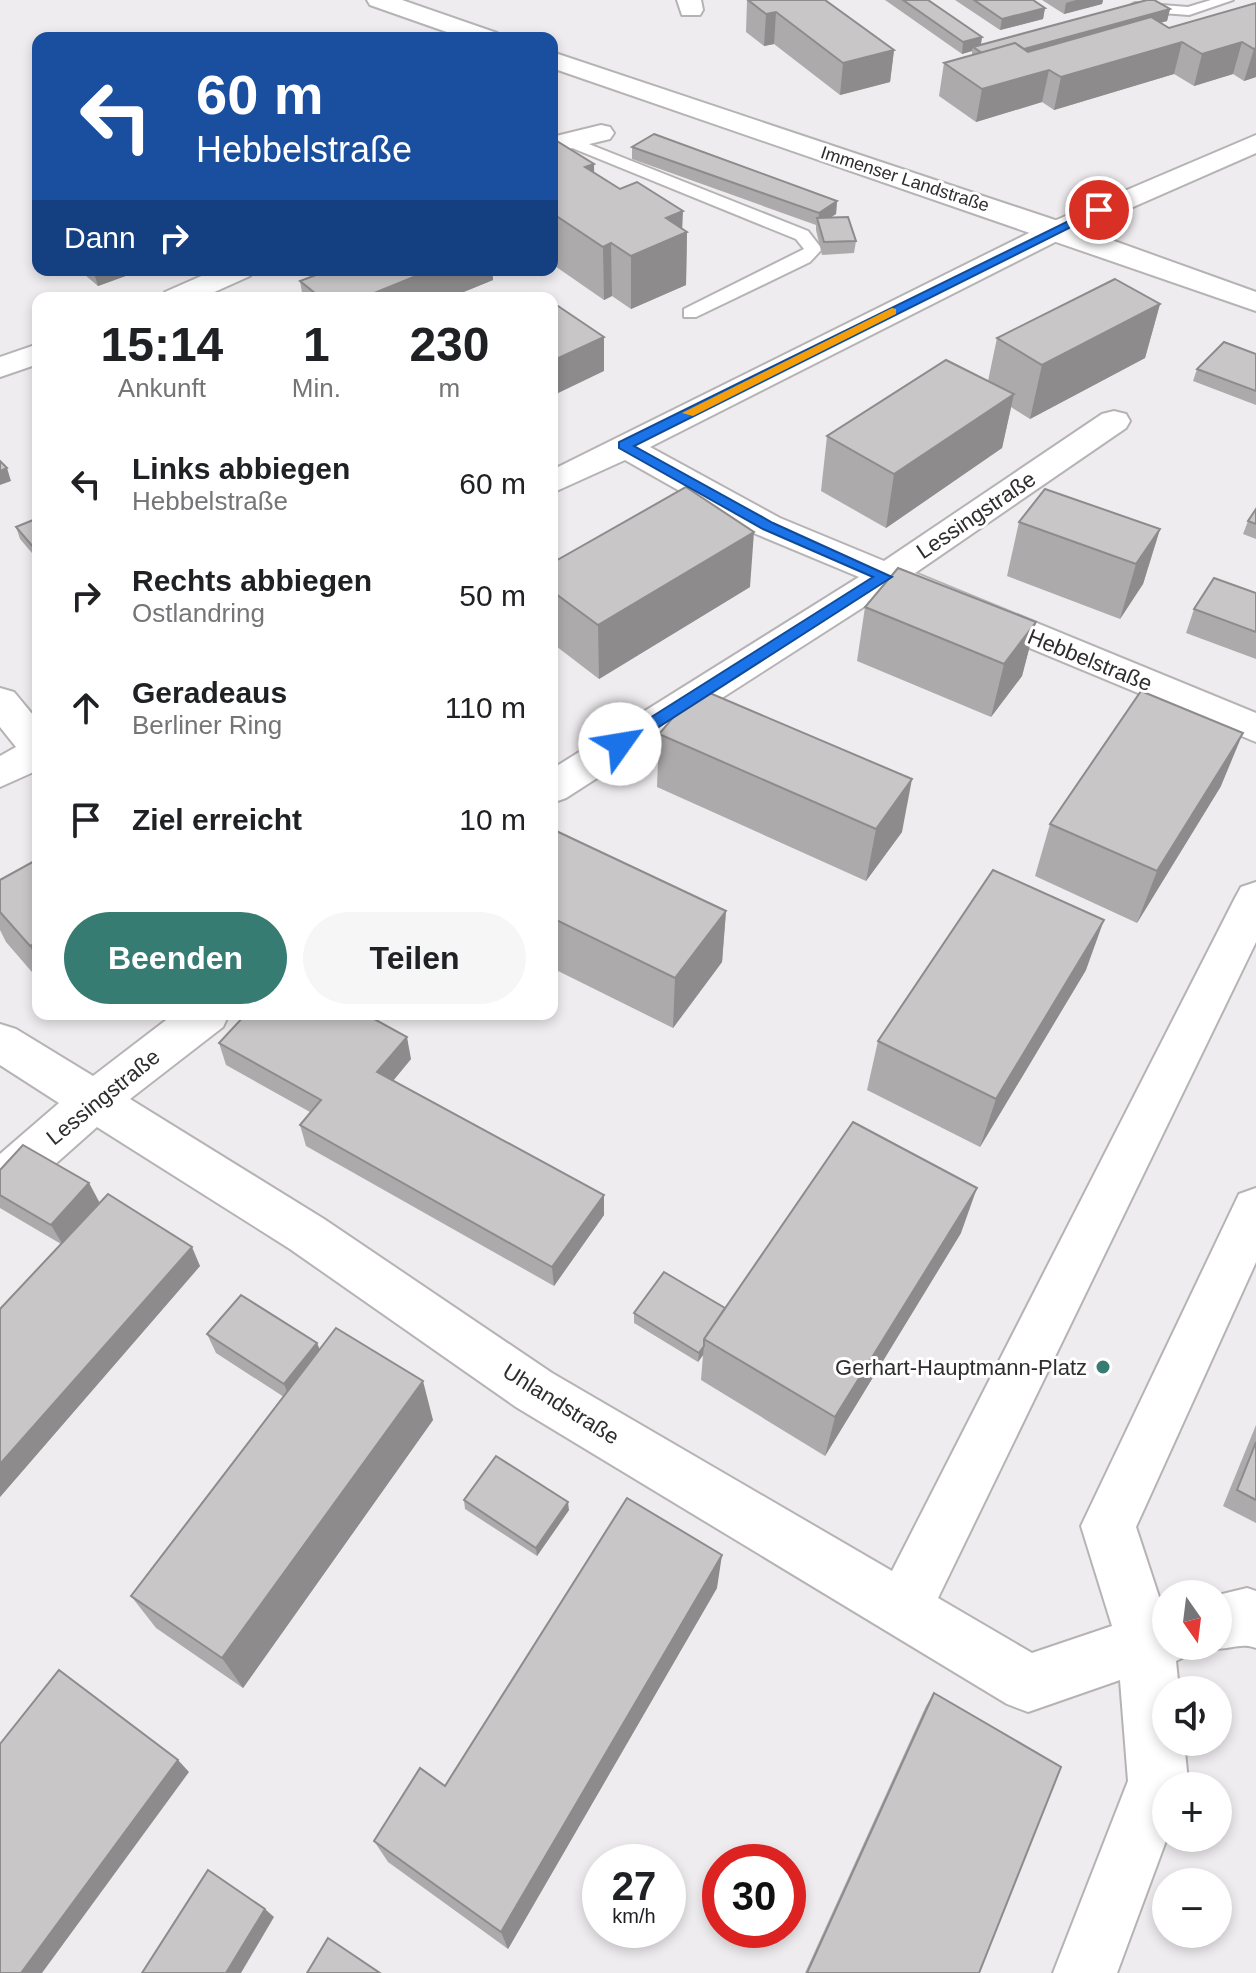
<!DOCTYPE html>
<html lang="de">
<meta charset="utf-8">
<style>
:root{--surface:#fff;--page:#f6f6f6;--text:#202124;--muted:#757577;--accent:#367c73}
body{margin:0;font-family:Arial,sans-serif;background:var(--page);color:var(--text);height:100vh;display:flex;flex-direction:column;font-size:30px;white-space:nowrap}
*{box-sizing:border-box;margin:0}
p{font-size:26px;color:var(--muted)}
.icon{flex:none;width:44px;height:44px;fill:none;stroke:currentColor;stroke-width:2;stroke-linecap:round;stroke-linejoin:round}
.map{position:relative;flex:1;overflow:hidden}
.details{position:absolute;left:32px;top:292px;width:526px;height:728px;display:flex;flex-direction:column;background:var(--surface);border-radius:16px;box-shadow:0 4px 12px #0003}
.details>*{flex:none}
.top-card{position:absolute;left:32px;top:32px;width:526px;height:244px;border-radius:16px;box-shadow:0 4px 12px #0003;background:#1a4fa0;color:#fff;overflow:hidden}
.needle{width:52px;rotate:166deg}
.fabs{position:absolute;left:1152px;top:1580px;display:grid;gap:16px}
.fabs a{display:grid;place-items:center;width:80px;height:80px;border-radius:50%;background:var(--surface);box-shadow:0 4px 12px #0003;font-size:40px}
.speed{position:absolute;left:582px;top:1844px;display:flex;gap:16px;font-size:40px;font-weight:700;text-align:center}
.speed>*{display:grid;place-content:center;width:104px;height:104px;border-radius:50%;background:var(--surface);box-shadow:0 4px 12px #0003;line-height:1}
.speed small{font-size:20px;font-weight:400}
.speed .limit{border:12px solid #d22;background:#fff;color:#111}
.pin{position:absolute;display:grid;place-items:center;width:68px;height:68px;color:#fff;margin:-34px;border:4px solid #fff;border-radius:50%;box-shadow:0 2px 8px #0007}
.me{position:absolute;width:88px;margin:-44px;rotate:58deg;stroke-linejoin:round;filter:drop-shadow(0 0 6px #0008)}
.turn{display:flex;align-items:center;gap:28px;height:168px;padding:0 32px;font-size:36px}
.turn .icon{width:104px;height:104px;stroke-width:2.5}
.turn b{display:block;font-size:56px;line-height:68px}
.then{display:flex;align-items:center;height:76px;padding:0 32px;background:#0003;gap:16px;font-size:30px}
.eta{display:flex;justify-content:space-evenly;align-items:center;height:136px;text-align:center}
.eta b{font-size:48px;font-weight:700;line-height:56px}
.cta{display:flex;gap:16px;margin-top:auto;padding:16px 32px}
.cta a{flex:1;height:92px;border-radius:48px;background:var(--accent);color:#fff;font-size:32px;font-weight:700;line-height:92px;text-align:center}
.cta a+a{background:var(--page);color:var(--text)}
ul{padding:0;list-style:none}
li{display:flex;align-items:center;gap:24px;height:112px;padding:0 32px}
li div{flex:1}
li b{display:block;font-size:30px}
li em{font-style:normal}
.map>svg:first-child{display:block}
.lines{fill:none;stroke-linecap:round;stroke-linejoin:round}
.service-casing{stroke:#b6b3b5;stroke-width:4}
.minor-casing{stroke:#b6b3b5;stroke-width:4}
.secondary-casing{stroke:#b6b3b5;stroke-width:4}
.service{fill:#fff;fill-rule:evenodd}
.minor{fill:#fff;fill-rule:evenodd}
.secondary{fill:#fff;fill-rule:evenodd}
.wall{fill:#adaaac}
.shaded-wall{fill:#8d8b8c}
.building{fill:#c9c6c8;stroke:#8d8b8c;stroke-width:2}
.route{fill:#1a73e8;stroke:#114b97;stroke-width:2}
.slow{fill:#f59e0b}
.poi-dot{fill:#367c73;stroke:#fff;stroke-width:3}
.labels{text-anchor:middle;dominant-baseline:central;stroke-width:6;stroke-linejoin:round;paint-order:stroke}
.far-street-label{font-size:18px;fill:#2f2d2e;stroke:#fff}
.street-label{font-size:22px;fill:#2f2d2e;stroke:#fff}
.poi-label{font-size:22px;fill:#2f2d2e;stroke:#fff;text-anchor:end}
</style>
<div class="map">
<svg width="1256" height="1973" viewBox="0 0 1256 1973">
<rect width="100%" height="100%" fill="#efecef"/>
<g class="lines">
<g class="service-casing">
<g id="service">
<path d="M1211,0H1233L1189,15L1135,11L1128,7L1135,3L1188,7Z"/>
<path d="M566,135L808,231L822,249L810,262L696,317H684V309L804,249L796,239L560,143V137Z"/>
</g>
</g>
<g class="minor-casing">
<g id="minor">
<path d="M677,0H701L703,10L700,15H682Z"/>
<path d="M601,125L610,127L614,133L610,139L552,153V137Z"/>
<path d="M1256,135V153L1067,236L650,447L780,518L884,561L1102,414L1114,411L1126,414L1130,421L1126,428L915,573L1256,713V742L890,590L566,798L552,803V769L859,577L756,534L625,460L552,493V470L1047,224Z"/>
<path d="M215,270H255L250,276L201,298H161L165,292Z"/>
<path d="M38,344V364L0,377V357Z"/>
<path d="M0,688L14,692L38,721V770L0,787V756L16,747L0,727Z"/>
<path d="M1256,882V942L938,1598L1032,1653L1112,1626L1081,1526L1239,1194L1256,1188V1262L1136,1527L1163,1609L1166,1607V1646H1190L1186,1656L1176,1661L1179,1690H1166V1742H1184L1188,1781L1186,1786H1166L1167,1838L1117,1973H1053L1128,1781L1120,1680L1028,1712L1007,1704L516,1407L290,1249L97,1127L17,1198L0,1204V1154L59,1103L0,1065V1024L16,1029L93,1076L174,1014H229L223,1027L130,1099L324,1219L552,1373L892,1571L1235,898L1241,887Z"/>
<path d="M1247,1588L1256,1591V1648C1238,1641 1223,1654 1205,1646H1218V1595Z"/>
</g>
</g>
<g class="secondary-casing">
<g id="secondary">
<path d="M367,0H402L497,33L500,38H464L370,5Z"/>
<path d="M552,52L1067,224L1256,292V311L552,68Z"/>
</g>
</g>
<use href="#service" class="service"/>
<use href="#minor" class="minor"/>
<use href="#secondary" class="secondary"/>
</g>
<g class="wall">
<path d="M747,0L894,50L890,82L840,95L774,44L764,46L746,32Z"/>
<path d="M885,0H928L982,37L981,44L1170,9L1167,21L1160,23L1169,28L1256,3V77L1244,81L1233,74L1194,86L1174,74L1054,110L1042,102L976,122L939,96L944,63L972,56V51L962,54Z"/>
<path d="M955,0H1033L1045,8L1043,19L1000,30Z"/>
<path d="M1042,0H1103L1102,4L1064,14Z"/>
<path d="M552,138L594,173L687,232L686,285L631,309L612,296L604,300L552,264Z"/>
<path d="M632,147L837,201L836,214L830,217L856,241L854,253L822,255L816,230V225L632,159Z"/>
<path d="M79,270H142L98,286Z"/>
<path d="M329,270H492L493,280L449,298H303L300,281Z"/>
<path d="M1160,304L1145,358L1030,419L1011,407L1002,448L886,528L821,491L827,436L988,381L997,338Z"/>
<path d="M1256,354V405L1193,381L1197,369Z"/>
<path d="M1256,509V539L1243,534L1248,521Z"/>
<path d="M38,518V560L20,539L16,527Z"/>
<path d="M1019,522L1160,529L1143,584L1120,619L1007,576Z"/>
<path d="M552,563L750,587L599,679L552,643Z"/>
<path d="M1256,593V659L1186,633L1194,609Z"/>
<path d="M865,607L1036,622L1022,676L991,717L857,661Z"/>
<path d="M659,734L902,832L866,881L657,787Z"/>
<path d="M1221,786L1137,923L1035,876L1050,824Z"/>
<path d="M552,829L726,911L722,962L673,1028L552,968Z"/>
<path d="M38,859V979L6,942L0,930V880Z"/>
<path d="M1086,970L980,1147L867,1090L878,1041Z"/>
<path d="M219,1043L411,1059L393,1081L604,1195V1215L554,1286L306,1146L300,1125L310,1112L226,1065Z"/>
<path d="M0,1170L89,1183L100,1203L200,1266L0,1497V1309L61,1244L0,1208Z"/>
<path d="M961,1233L825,1456L701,1380L703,1355L698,1362L634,1323V1313L725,1308Z"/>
<path d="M207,1334L317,1343L320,1350L433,1420L243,1688L156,1628L131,1596L284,1397L216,1353Z"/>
<path d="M1256,1425V1523L1223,1506Z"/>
<path d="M464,1500L569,1510L537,1556L465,1509Z"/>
<path d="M717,1588L508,1949L388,1862L374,1841L445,1786Z"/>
<path d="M934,1693L979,1973H805L926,1706Z"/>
</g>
<g class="shaded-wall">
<path d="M1076,0H1103L1102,4L1064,14L1066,3Z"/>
<path d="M1045,8L1043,19L1000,30L1002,19Z"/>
<path d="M1170,9L1167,21L988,70L990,58Z"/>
<path d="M776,12L774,44L764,46L766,14Z"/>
<path d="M982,37L980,49L973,47L972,51L962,54L963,42Z"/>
<path d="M1256,41V77L1244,81L1254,49Z"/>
<path d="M1182,42L1174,74L1054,110L1061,77Z"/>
<path d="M1242,42L1233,74L1194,86L1202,54Z"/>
<path d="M894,50L890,82L840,95L843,63Z"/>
<path d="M1049,70L1042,102L976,122L982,89Z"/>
<path d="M594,164L595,216L585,167Z"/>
<path d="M837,201L836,214L818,226L819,213Z"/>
<path d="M683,211L682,234L687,232L686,285L631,309V256L666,218Z"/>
<path d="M611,243L612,296L604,300L603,247Z"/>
<path d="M93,270H142L98,286Z"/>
<path d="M167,270H180L168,275Z"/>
<path d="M431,270H492L493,280L449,298H362Z"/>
<path d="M1160,304L1145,358L1030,419L1042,365Z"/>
<path d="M604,337V371L552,396V361Z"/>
<path d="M1014,394L1002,448L886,528L894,474Z"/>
<path d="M7,468L11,481L0,485V471Z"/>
<path d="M1160,529L1143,584L1120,619L1136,564Z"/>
<path d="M754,532L750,587L599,679L598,625Z"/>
<path d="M38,546V559L34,548Z"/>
<path d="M1036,622L1022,676L991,717L1004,664Z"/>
<path d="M1243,733L1221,786L1137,923L1157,871Z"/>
<path d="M912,779L902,832L866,881L876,829Z"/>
<path d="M726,911L722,962L673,1028L675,978Z"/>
<path d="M1104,920L1086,970L980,1147L996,1099Z"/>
<path d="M38,942V963L30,946Z"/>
<path d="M407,1037L411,1059L382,1094L377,1072Z"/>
<path d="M89,1183L100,1204L63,1245L51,1225Z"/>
<path d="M977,1188L961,1233L825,1456L835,1417Z"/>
<path d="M604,1195V1215L554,1286L552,1267Z"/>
<path d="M192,1247L200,1266L0,1497V1464Z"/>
<path d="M317,1343L324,1361L291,1402L284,1384Z"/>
<path d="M704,1346L703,1355L698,1362L699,1353Z"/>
<path d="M423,1381L433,1420L243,1688L222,1658Z"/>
<path d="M568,1502L569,1510L537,1556L536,1548Z"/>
<path d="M722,1555L717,1588L508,1949L501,1932Z"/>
<path d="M178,1760L189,1772L42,1973H21Z"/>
<path d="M265,1909L274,1917L241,1973H226Z"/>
</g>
<g class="building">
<path d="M748,0H825L894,50L843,63L776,12L766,14Z"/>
<path d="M903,0H928L982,37L963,42Z"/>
<path d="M974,0H1033L1045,8L1002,19Z"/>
<path d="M1147,0H1154L1170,9L1024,49L1015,43L982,53L973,47Z"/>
<path d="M1256,3V48L1254,49L1242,42L1202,54L1182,42L1061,77L1049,70L982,89L944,63L1015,43L1028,52L1151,17L1169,28Z"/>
<path d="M654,134L837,201L819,213L632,147Z"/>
<path d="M552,138L594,164L585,167L620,189L637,182L683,211L666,218L687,232L631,256L611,243L603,247L552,213Z"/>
<path d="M848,217L856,241L824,242L817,218Z"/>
<path d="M329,270H431L362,298H321L300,281Z"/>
<path d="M1115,279L1160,304L1042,365L997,338Z"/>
<path d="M558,306L604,337L552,361V308Z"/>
<path d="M1224,342L1256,354V391L1197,369Z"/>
<path d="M946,360L1014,394L894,474L827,436Z"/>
<path d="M0,461L7,468L0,471Z"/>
<path d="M686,487L754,532L598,625L552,591V563Z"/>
<path d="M1045,489L1160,529L1136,564L1019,522Z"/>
<path d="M1256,509V524L1248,521Z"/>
<path d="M38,518V546L34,548L16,527Z"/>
<path d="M898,568L1036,622L1004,664L865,607Z"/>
<path d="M1214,578L1256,593V632L1194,609Z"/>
<path d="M698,688L912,779L876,829L659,734Z"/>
<path d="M1141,691L1243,733L1157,871L1050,824Z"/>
<path d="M552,829L726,911L675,978L552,918Z"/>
<path d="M38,859V942L30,946L0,912V880Z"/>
<path d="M993,870L1104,920L996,1099L878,1041Z"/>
<path d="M246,1014H365L407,1037L377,1072L604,1195L552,1267L300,1125L321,1100L219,1043Z"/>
<path d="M853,1122L977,1188L835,1417L704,1339Z"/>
<path d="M23,1145L89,1183L51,1225L0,1195V1170Z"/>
<path d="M108,1194L192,1247L0,1464V1309Z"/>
<path d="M664,1272L725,1308L704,1339V1346L699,1353L634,1313Z"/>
<path d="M241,1295L317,1343L284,1384L207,1334Z"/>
<path d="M336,1328L423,1381L222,1658L131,1596Z"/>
<path d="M1256,1442V1500L1237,1490Z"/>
<path d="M496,1456L568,1502L536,1548L464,1500Z"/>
<path d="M627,1498L722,1555L501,1932L374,1841L420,1768L445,1786Z"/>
<path d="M59,1670L178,1760L21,1973H0V1744Z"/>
<path d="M934,1693L1061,1767L979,1973H807Z"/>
<path d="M208,1870L265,1909L226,1973H142Z"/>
<path d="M328,1938L380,1973H307Z"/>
</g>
<path class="route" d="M1095,208L1105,210L634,446L773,523L892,577L626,748H615V740L873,577L763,529L619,448V442Z"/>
<path class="slow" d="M892,308L896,309V314L693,416L682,413Z"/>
<circle class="poi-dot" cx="1103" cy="1367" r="8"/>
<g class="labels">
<g class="far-street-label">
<text transform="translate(905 179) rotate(18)">Immenser Landstraße</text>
</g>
<g class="street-label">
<text transform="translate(976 515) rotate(-34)">Lessingstraße</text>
<text transform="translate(1090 660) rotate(22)">Hebbelstraße</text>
<text transform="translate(103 1097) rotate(-39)">Lessingstraße</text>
<text transform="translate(561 1404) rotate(32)">Uhlandstraße</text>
</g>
<g class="poi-label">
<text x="1087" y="1367">Gerhart-Hauptmann-Platz</text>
</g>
</g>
</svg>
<div class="fabs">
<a><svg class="needle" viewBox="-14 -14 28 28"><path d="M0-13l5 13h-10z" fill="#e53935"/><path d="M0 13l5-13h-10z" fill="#757577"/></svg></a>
<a><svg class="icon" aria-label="sound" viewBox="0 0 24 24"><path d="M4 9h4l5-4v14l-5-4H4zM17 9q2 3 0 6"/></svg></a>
<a>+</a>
<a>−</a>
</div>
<div class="speed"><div>27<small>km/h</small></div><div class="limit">30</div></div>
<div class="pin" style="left:1099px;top:210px;background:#d93025"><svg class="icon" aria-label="arrive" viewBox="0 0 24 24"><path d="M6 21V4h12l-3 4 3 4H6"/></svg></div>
<svg class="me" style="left:620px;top:744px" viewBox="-20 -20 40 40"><circle r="19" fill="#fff"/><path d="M0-13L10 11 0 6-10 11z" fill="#1a73e8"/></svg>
<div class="top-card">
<div class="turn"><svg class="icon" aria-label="left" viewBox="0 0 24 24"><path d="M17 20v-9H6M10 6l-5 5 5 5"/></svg><div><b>60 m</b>Hebbelstraße</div></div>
<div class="then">Dann<svg class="icon" aria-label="right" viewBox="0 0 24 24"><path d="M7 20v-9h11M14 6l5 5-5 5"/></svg></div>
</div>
<section class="details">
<div class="eta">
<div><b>15:14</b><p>Ankunft</p></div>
<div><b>1</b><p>Min.</p></div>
<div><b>230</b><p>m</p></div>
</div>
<ul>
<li><svg class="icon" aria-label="left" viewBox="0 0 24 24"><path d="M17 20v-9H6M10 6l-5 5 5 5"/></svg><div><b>Links abbiegen</b><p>Hebbelstraße</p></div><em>60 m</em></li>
<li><svg class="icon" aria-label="right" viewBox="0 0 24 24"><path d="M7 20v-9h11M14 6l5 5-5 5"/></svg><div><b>Rechts abbiegen</b><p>Ostlandring</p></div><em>50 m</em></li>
<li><svg class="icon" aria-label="ahead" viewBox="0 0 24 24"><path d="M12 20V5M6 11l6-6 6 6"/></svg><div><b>Geradeaus</b><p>Berliner Ring</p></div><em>110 m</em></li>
<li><svg class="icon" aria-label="arrive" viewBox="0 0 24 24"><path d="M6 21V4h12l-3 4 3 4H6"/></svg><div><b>Ziel erreicht</b></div><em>10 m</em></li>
</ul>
<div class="cta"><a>Beenden</a><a>Teilen</a></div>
</section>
</div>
